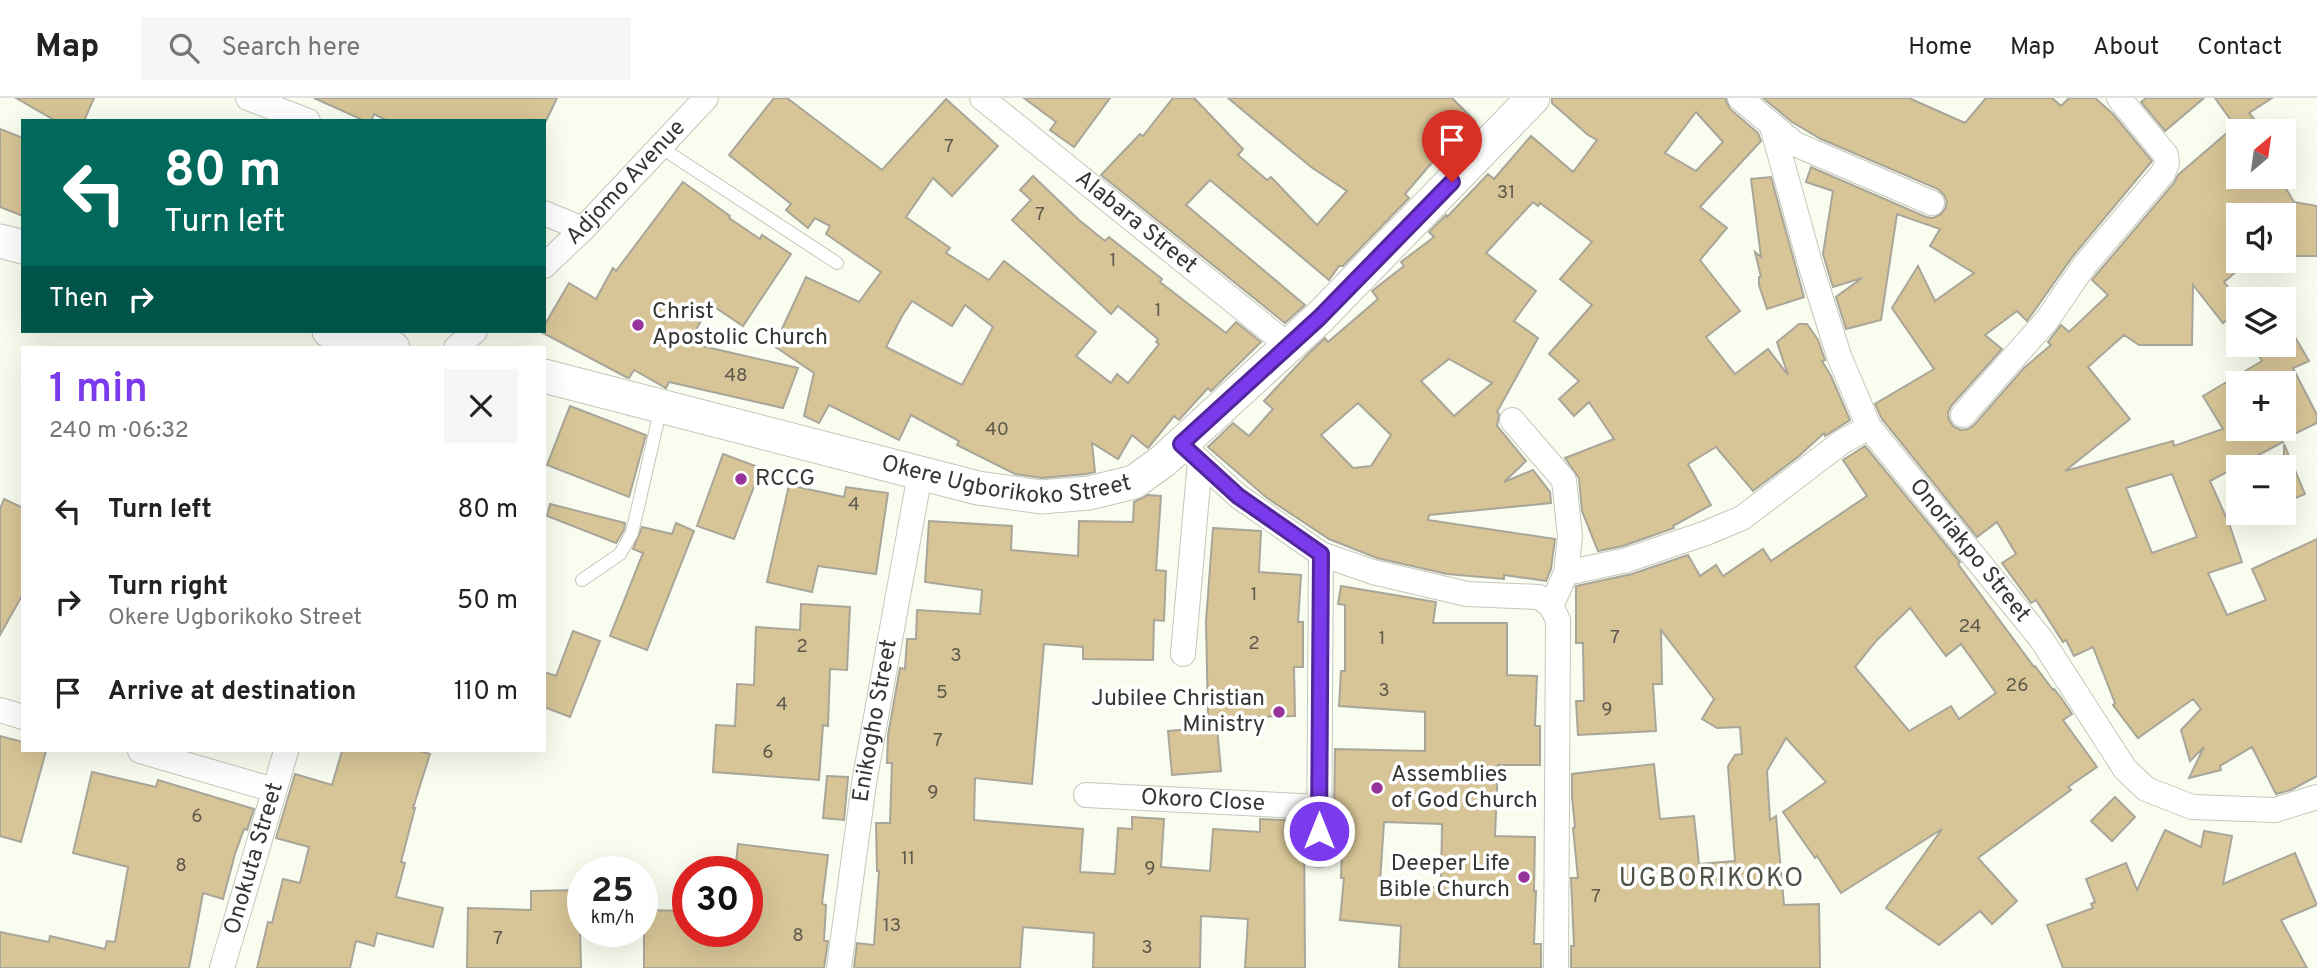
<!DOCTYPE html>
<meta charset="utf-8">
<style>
:root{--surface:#fff;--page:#f6f6f6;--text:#222;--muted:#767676;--line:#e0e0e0;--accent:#7c3aed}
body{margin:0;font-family:Overpass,sans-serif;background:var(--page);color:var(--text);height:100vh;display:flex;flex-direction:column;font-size:26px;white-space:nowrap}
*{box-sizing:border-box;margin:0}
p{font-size:23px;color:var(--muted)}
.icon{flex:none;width:38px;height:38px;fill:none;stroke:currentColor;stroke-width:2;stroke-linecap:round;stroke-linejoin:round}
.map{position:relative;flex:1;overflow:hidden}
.drawer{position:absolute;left:21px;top:248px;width:525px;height:406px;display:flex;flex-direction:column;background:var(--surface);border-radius:0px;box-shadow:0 7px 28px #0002}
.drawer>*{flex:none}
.top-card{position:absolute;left:21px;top:21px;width:525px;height:214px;border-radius:0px;box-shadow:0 7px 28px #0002;background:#00695c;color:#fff;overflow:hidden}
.needle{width:46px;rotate:29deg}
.buttons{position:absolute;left:2226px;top:21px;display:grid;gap:14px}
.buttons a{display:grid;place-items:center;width:70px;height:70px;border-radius:0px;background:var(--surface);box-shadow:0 7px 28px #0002;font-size:35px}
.speed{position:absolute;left:567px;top:758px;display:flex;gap:14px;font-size:35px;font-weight:700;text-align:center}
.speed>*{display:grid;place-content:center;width:91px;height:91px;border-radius:50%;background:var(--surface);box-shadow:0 7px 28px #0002;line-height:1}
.speed small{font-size:18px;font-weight:400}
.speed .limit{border:10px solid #d22;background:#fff;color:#111}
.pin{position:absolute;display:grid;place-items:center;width:60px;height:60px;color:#fff;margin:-72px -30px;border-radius:50% 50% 50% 0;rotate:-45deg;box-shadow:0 0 7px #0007}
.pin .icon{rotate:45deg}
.me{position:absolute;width:77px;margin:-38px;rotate:0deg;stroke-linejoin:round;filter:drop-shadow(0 0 5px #0008)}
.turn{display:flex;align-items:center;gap:24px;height:147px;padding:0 28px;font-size:32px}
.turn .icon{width:91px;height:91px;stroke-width:2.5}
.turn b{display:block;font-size:49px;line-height:60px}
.then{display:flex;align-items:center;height:66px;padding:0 28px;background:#0003;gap:14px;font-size:26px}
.round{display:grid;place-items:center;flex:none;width:74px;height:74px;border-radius:0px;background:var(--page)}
.head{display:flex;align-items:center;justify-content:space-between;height:119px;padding:0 28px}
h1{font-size:42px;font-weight:600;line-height:52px;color:var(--accent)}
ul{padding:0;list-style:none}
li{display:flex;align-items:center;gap:21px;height:91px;padding:0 28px}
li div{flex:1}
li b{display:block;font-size:26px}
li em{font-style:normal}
header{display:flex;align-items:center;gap:42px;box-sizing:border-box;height:98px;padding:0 35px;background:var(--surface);border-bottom:2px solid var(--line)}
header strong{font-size:33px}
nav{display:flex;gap:38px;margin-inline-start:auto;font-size:24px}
.search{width:490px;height:63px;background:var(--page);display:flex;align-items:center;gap:18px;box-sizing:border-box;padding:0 24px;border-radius:0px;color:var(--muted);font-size:26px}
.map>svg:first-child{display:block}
.building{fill:#d7c597;stroke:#a9a598;stroke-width:2;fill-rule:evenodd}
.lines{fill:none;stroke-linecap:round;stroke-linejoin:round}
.lane-casing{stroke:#c4c8bb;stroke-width:14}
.street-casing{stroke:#c4c8bb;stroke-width:26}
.secondary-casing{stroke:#c4c8bb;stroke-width:35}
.lane{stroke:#fff;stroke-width:12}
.street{stroke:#fff;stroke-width:24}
.secondary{stroke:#fff;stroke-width:33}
.route-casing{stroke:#51269a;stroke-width:18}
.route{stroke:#7c3aed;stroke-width:12}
.poi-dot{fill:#96349c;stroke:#fff;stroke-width:2.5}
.labels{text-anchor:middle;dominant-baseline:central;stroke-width:7;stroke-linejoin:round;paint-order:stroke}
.number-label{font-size:19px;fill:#5e5a4b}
.street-label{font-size:23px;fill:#363732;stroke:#fff}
.poi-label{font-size:23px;fill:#363732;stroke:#fff;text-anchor:start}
.quarter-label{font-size:26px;letter-spacing:2px;fill:#4e5146;stroke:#fff}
</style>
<header>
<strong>Map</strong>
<div class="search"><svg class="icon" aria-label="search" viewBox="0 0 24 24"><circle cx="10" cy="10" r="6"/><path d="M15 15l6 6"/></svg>Search here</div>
<nav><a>Home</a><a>Map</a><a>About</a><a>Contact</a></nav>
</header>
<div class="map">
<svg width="2317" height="870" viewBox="0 0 2317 870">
<rect width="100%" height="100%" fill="#f9fdef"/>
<g class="building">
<path d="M16,0H94L84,23H56Z"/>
<path d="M314,0H557L546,23H388L374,16L371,23H365Z"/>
<path d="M774,0H787L882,72L946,1L998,48L952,98L933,80L906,119L950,150L946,155L989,182L1004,163L1096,234L1076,258L1111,285L1117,276L1128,285L1159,246L1156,244L1158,241L1118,208L1111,216L1012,122L1031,102L1020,92L1033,78L1079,122L1105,143L1109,139L1162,181L1160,184L1226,235L1236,224L1261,244L1211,293L1208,290L1179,322L1174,318L1148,350L1132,337L1118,361L1092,345L1095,374L1086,376L1042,380L1015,376L957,347L959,343L911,317L899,342L829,307L819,325L804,318L814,275L774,248L806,179L859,204L881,174L826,136L830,128L815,120L808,130L786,112L791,106L729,57ZM912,203L952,228L965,207L993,229L962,287L886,249L902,218Z"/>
<path d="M1024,0H1110L1074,49L1050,32L1056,24Z"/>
<path d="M1173,0H1194L1243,51L1238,57L1267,82L1271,79L1317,127L1347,93L1311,69L1228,0H1452L1475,23L1429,68L1405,96L1409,100L1343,168H1339L1329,182L1210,82L1186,107L1305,207L1285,225L1101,77L1140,36L1143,38Z"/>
<path d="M1552,0H1725L1730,11L1758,35L1761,43L1700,109L1727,130L1700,162L1740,213L1706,239L1735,276L1768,251L1788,277L1777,244L1799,226H1807L1818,242L1825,262L1822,263L1831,278L1850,322L1825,338L1824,335L1799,358L1753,393L1716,349L1688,366L1711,407L1673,428L1674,430L1623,448L1598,453L1582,413L1579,380L1565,360L1614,341L1589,304L1574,318L1559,301L1579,283L1549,256L1592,207L1560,181L1592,144L1540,105L1538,108L1533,104L1486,155L1536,193L1514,223L1538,240L1497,314L1499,316L1497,328L1526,363L1504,384L1533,372L1550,394L1551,405L1429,417L1428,422L1555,441L1551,471L1546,483L1504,477V481L1447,476L1377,460L1329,441L1267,400L1208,349L1233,325L1249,338L1273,311L1264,303L1307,257L1325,240L1328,244L1378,201L1372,193L1404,168L1401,164L1434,139L1429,134L1446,117L1447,119L1488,76L1494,81L1531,38L1573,74L1597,42L1588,37L1552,5ZM1696,14L1723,44L1696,73L1665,55ZM1449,261L1492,285L1454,318L1421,283ZM1358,305L1391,337L1371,368L1353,370L1321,337Z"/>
<path d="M1763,0H1909L1965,25L1986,0H2052L2061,8L2069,0H2095L2113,16L2152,63L2073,158L2027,223L2017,213L1985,237L2002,251L1951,308L1948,315L1949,322L1954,329L1961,332L1968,331L1974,327L2024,270L2051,247L2048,244L2061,227L2069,234L2108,197L2092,182L2096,177L2174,85L2178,77L2235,28L2215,0H2272L2249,15L2264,33H2238V79H2279L2294,104L2317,108V158H2287L2288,117H2238V172L2224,184L2238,202V213L2223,225L2193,187L2192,247H2139L2124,237L2088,269L2130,321L2065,373L2173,343L2174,348L2223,331L2203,298L2262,263L2253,247H2284V220L2309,263L2293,270L2317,317V325L2284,341V285H2238V331H2277L2283,344L2210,383L2230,428L2242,464L2208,475L2227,517L2266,502L2252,471L2317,441V678L2291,692L2276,696L2252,649L2220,668L2221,672L2189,680L2204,649L2190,663L2181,632L2201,611L2193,601L2138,640L2113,607L2115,605L2093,549L2074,558L2066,542L2063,544L2036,502L2031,505L2002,465L2016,456L1997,424L1977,439L1882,321L1875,306L1934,271L1892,210L1918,168L1935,203L1974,175L1930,148L1940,131L1897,116L1881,222L1846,231L1836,199L1862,180L1833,189L1823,156L1833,93L1806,84L1811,69L1926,119L1933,120L1940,117L1945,111L1947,104L1944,97L1938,91L1821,41L1792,24ZM2172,376L2197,439L2152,455L2126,390Z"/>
<path d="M2146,0H2204L2165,33L2141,4Z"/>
<path d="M0,31L23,40V118L0,109Z"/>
<path d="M1771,79L1804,199L1767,211L1759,187V179H1761L1755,154L1761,159L1751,81Z"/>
<path d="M683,84L730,118L729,120L760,141L762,137L791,156L743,228L710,206L689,245L798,270L783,310L669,284L666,290L634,272L629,280L626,279L541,234L544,233V228L569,185L596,201L613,170L616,173Z"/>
<path d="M570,308L646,337L629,399L547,367Z"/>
<path d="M2284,346L2305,396L2284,405Z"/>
<path d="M1865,348L1960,464L1958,466L2034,569L2035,568L2053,592L2054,591L2062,601L2072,616L2063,622L2097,669L2068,689L2071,692L1978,760L2017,803L1992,826L1980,813L1939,847L1886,810L1942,731L1841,795L1817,758L1815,760L1783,714L1826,684L1786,640L1767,673L1770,722L1776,718L1784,807L1819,806L1820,870H1571V848H1574L1571,780H1578L1573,730L1575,729L1572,699V676L1654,666L1660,721L1694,718L1699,766L1735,763L1728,668L1735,657L1742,656L1740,629L1717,630L1702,621L1714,601L1661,532L1662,586H1653L1656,633L1578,637L1576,603H1584L1583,545H1576V488L1632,476L1688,457L1700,478L1716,467L1723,478L1763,451L1771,463L1867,398L1843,362ZM1910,510L1946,558L1961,546L1996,595L1959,621L1951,608L1909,633L1855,569L1876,543Z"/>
<path d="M723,356L761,370L734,441L697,428Z"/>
<path d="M789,387L844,399L846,389L888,395L876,476L818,468L812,494L767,484Z"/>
<path d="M1148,397L1161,398L1156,472L1166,473L1164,523L1154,522L1153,562L1083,561V549L1044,546L1032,686L975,680L974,722L1083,731L1080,774L1115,776L1118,730L1132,731V719L1164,721L1161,769L1210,773L1213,731L1260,734V721L1304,723L1305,870H1245L1248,821L1201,818L1200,870H1093L1094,835L1023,829L1020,870H854L857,845L874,847L879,773H877L876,725H890L892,665H887L888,637L900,570L905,571L907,541H916L917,512L980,516L982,492L925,484L929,423L1012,428L1011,452L1078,458L1079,423L1133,424L1134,404Z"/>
<path d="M4,401L23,410V496L0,537V411Z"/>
<path d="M550,406L625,425L624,432L616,445L547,418Z"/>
<path d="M676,425L694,433L647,552L610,538L643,455L633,451L642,429L672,436Z"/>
<path d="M1213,430L1261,433L1259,474L1301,477L1298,524H1303V569H1294L1295,618L1208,620L1206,523Z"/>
<path d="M1341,488L1436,504L1433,525H1507V577L1537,578L1535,628H1540V667H1498L1495,738L1535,739L1534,793H1536L1534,846H1541V870H1399L1401,828L1340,822L1344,780H1341L1343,723L1334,722L1335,651L1425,653V614L1339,608L1341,573H1345V507L1338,506ZM1384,724L1442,726L1441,790L1380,784Z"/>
<path d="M801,506L850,509L847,572L830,571L828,628L823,627L819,682L713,674L716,627L735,628L737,586L754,587L756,529L800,532Z"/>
<path d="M573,533L600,543L570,619L544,609V574L556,578Z"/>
<path d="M1217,629L1221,673L1172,677L1168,633Z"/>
<path d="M0,638L23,644V653H46L21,744L0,738Z"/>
<path d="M342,653H419L430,656L413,710H415L401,764L405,765L396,799L443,810L433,849L377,835L374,848L356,843L350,870H257L268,824L272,825L283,781L300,785L309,749L276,740L295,676L332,687Z"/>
<path d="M92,674L156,689L158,682L254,711L247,732L244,731L235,756L223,801L203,795L189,870H0V834L49,844L50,838L105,851L107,843L115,844L128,769L73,755Z"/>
<path d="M827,678L848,679L844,722L823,720Z"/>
<path d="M2115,699L2135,719L2112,743L2091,723Z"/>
<path d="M2165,732L2201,749L2204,733L2232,738L2223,786L2295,755L2317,807L2281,822L2307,870H2063L2047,827L2093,810L2091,806L2095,804L2086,781L2126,765L2137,792Z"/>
<path d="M738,746L828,757L822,806L826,807L824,843H828L824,870H644V812L688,813V833H747V774H735Z"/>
<path d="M579,792L581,870H467L468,810L531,812V793Z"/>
</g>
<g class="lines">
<g class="lane-casing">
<g id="lane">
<path d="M660,49L837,165"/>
<path d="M582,482L620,456L632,435L661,309"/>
</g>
</g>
<g class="street-casing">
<g id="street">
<path d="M248,0L308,23"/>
<path id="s1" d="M982,0L1289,248"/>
<path d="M1740,0L1795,46L1932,105"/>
<path id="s2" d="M1772,28L1811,169L1839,258L1869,329L2042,542L2125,671L2146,691L2192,709L2275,712L2317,699"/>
<path d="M544,115L583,131"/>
<path id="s3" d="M544,168L583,131L706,0"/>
<path d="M456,250L475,233"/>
<path d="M1963,317L2047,222L2084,168L2163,75L2167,65L2166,57L2119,0"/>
<path d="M1512,322L1564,382L1570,438L1566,475"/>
<path d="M1181,346L1238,398L1321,456L1373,474L1467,496L1539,499L1551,508L1558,522L1556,870"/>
<path d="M1551,508L1566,475L1627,462L1706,435L1742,420L1842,344L1869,329"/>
<path d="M1183,556L1200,363"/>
<path d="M0,612L23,619"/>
<path d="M140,653L274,692"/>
<path id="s4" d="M1086,697L1319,709"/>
<path d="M1319,757L1321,456"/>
<path id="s5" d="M222,870L286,653"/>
<path id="s6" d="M839,870L864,685L920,376"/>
</g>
</g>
<g class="secondary-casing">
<g id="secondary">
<path d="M0,143L23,149"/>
<path d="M329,233L393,250"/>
<path id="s7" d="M544,278L978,390L1041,399L1089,395L1134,384L1163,363L1319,220L1533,0"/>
</g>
</g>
<use href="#lane" class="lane"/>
<use href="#street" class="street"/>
<use href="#secondary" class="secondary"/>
</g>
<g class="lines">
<g class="route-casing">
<path id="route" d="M1319,733L1321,456L1238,398L1181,346L1319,220L1452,84"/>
</g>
<use href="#route" class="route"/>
</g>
<g class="poi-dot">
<circle cx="638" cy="227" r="7"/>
<circle cx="741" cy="381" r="7"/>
<circle cx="1279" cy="614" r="7"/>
<circle cx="1377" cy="690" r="7"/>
<circle cx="1524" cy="779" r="7"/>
</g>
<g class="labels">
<g class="number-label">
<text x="949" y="49">7</text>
<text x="1506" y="95">31</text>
<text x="1040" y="117">7</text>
<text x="1113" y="163">1</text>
<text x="1158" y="213">1</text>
<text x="736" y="278">48</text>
<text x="997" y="332">40</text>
<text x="854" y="407">4</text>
<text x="1254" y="497">1</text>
<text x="1970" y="529">24</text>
<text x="1615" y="540">7</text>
<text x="1382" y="541">1</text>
<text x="1254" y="546">2</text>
<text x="802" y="549">2</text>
<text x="956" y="558">3</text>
<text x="2017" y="588">26</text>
<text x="1384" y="593">3</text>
<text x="942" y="595">5</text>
<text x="782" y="607">4</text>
<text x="1607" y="612">9</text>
<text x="938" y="643">7</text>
<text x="768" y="655">6</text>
<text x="933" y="695">9</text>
<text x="197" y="719">6</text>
<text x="908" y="761">11</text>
<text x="181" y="768">8</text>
<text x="1150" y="771">9</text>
<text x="1596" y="799">7</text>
<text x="892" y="828">13</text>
<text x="798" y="838">8</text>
<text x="498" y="841">7</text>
<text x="1147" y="850">3</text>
</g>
<g class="street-label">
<text stroke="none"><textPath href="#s3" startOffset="117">Adjomo Avenue</textPath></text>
<text stroke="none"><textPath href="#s1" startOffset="198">Alabara Street</textPath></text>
<text stroke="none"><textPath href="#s7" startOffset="476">Okere Ugborikoko Street</textPath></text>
<text stroke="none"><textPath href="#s2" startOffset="476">Onoriakpo Street</textPath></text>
<text stroke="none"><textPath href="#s6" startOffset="250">Enikogho Street</textPath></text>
<text stroke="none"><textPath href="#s4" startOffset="117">Okoro Close</textPath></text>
<text stroke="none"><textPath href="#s5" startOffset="114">Onokuta Street</textPath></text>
</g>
<g class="poi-label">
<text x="652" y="214">Christ<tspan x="652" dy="26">Apostolic Church</tspan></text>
<text x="755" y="381">RCCG</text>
<text x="1265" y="601" text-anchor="end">Jubilee Christian<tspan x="1265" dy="26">Ministry</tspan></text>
<text x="1391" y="677">Assemblies<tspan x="1391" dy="26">of God Church</tspan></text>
<text x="1510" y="766" text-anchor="end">Deeper Life<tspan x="1510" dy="26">Bible Church</tspan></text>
</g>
<g class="quarter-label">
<text x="1712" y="781">UGBORIKOKO</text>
</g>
</g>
</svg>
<div class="buttons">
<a><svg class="needle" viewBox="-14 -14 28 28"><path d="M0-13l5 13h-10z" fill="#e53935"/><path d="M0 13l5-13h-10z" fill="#767676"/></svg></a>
<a><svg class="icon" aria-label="sound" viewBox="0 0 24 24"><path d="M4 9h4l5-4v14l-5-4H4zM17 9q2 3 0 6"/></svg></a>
<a><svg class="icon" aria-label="layers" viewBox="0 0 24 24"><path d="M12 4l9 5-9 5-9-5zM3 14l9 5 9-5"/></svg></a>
<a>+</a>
<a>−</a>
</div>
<div class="speed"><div>25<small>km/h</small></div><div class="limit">30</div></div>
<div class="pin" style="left:1452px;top:84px;background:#d93025"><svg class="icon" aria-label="arrive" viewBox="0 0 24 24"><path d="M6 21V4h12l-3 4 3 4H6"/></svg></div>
<svg class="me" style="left:1319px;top:733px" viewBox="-20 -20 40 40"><circle r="17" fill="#7c3aed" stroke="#fff" stroke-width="3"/><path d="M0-11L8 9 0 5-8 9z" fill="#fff"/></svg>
<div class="top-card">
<div class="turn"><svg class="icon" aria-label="left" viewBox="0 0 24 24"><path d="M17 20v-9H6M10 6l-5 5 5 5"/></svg><div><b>80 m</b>Turn left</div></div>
<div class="then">Then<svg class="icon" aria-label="right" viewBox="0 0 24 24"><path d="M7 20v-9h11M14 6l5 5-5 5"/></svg></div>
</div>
<section class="drawer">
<div class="head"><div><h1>1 min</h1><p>240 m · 06:32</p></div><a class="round"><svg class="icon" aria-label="close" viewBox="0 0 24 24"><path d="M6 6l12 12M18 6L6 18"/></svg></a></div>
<ul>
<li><svg class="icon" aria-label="left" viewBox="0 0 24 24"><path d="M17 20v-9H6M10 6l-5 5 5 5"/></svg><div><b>Turn left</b></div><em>80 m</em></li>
<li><svg class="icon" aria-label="right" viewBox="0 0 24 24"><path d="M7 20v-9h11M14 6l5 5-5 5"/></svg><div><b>Turn right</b><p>Okere Ugborikoko Street</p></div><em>50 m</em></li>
<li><svg class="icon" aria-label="arrive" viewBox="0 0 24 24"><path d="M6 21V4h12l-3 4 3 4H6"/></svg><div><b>Arrive at destination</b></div><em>110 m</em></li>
</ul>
</section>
</div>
